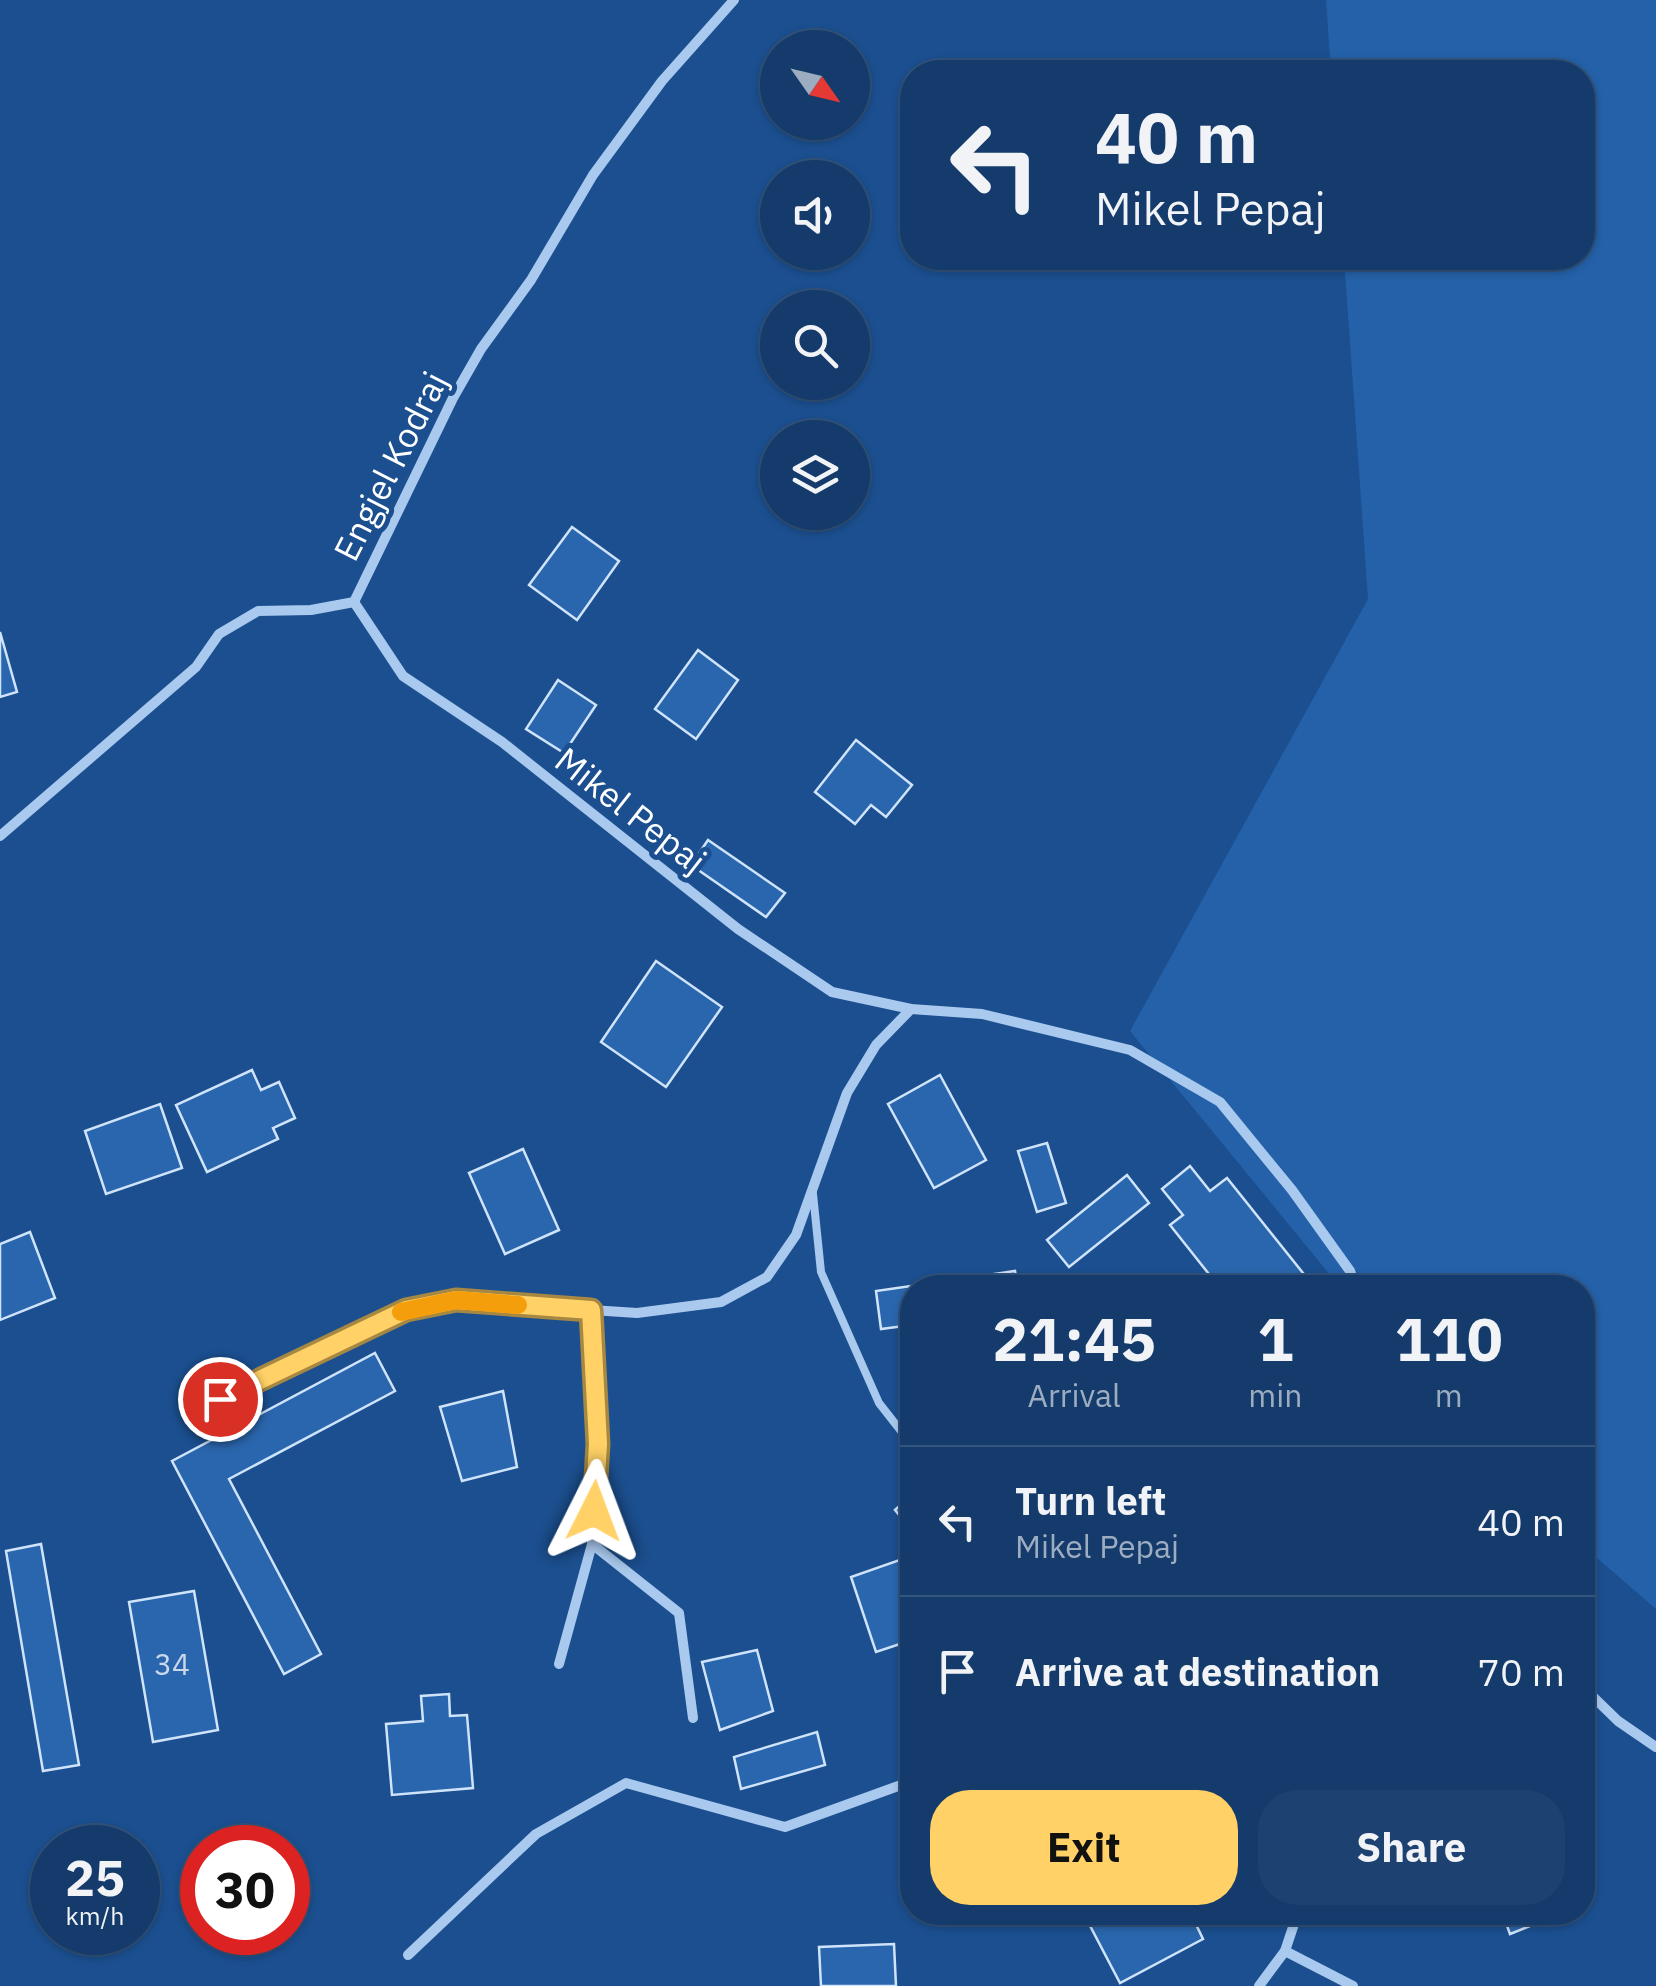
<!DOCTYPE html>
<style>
:root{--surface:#143b6b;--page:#1d4271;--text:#f1f3f6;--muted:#9dadc1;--line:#33557e;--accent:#ffd166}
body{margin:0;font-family:"IBM Plex Sans",sans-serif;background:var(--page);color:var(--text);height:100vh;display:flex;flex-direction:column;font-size:38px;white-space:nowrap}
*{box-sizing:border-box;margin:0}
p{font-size:32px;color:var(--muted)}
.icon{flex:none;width:55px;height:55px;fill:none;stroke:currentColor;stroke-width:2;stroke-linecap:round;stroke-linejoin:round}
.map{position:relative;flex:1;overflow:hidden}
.drawer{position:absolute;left:900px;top:1275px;width:695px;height:650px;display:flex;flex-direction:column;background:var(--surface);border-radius:40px;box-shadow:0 2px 8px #0004,0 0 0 2px var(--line)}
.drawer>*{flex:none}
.hud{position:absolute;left:900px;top:60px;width:695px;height:210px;border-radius:40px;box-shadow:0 2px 8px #0004,0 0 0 2px var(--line);background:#143b6b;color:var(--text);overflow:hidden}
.needle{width:65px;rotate:124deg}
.fabs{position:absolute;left:760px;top:30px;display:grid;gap:20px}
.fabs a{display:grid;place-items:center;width:110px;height:110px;border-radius:50%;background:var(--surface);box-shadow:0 2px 8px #0004,0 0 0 2px var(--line);font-size:50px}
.speed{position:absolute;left:30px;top:1825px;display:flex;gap:20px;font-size:50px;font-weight:700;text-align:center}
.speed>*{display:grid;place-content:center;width:130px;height:130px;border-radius:50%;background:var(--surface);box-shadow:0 2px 8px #0004,0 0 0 2px var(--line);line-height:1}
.speed small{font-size:25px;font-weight:400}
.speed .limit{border:15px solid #d22;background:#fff;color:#111}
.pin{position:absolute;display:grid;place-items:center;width:85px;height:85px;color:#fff;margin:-42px;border:5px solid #fff;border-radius:50%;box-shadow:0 2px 10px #0007}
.me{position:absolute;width:110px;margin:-55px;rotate:3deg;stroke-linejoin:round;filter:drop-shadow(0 0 8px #0008)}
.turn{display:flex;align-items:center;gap:35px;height:210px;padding:0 30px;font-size:45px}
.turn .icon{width:130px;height:130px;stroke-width:2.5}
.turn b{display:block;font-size:70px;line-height:85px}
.eta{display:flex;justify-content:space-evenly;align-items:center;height:170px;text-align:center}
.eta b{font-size:60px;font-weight:700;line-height:70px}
.cta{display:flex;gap:20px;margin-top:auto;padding:20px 30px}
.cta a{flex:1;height:115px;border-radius:40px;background:var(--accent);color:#111;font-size:40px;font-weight:700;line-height:115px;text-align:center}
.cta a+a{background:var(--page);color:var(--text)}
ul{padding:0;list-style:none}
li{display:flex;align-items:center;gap:30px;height:150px;padding:0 30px;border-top:2px solid var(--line)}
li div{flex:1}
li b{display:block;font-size:38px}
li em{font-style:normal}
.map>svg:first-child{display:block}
.green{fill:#2461a8}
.building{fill:#2a66ad;stroke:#cfe3fa;stroke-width:2.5}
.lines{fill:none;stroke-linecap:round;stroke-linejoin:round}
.service{stroke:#a9c9ee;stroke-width:8}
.minor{stroke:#a9c9ee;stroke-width:10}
.route-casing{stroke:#a68842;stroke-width:25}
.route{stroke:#ffd166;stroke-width:18}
.slow{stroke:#f59e0b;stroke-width:18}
.labels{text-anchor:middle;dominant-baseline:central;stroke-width:10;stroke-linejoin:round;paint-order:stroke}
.number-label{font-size:30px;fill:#cad9ea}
.street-label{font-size:35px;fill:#fff;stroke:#1b4f8f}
</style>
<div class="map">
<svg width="1656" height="1986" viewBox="0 0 1656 1986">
<rect width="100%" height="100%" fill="#1b4f8f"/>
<path class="green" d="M1326,0H1656V1609L1583,1546L1582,1288L1340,1287L1130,1031L1368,599L1344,258H1582V72H1331Z"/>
<g class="building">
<path d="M572,527L619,561L577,620L529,585Z"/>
<path d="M0,632L17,692L0,697Z"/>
<path d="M698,650L738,680L696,739L655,709Z"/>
<path d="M558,680L596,705L564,753L526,729Z"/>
<path d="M856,740L912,785L886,817L871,805L855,824L815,792Z"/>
<path d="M708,840L785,893L766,917L691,865Z"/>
<path d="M656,961L722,1007L666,1087L601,1042Z"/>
<path d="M252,1070L261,1090L279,1082L295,1118L273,1128L278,1139L207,1172L176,1105Z"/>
<path d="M940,1075L986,1160L934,1188L888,1104Z"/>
<path d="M160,1104L182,1168L106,1194L85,1131Z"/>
<path d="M1047,1143L1066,1203L1037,1212L1018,1151Z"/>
<path d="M523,1149L559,1230L505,1254L469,1173Z"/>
<path d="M1190,1166L1210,1191L1227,1178L1315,1288H1220L1170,1225L1183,1215L1162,1189Z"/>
<path d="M1127,1175L1149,1203L1069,1267L1047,1240Z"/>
<path d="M30,1232L55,1298L0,1320V1244Z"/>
<path d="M1015,1271L1018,1288H912V1325L881,1329L876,1291Z"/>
<path d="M375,1353L395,1391L229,1479L321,1654L284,1674L172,1461Z"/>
<path d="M503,1391L517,1467L462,1481L440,1407Z"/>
<path d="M912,1495V1531L895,1510Z"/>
<path d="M41,1544L79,1765L43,1771L6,1551Z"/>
<path d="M908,1557L912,1570V1640L876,1652L851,1577Z"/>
<path d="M194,1591L218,1730L153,1742L129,1602Z"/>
<path d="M757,1650L773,1711L720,1730L702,1662Z"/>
<path d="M449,1694L450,1716L467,1715L473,1788L392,1795L386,1724L423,1721L421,1696Z"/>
<path d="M817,1732L825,1765L741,1789L734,1757Z"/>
<path d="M1101,1912H1190L1203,1939L1120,1983L1087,1920Z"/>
<path d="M1502,1912H1554L1555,1916L1510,1934Z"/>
<path d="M894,1944L896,1986H821L819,1947Z"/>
</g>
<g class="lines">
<path class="service" d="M813,1194L821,1272L879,1403L912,1445"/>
<g class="minor">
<path d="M354,602L403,676L502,742L738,929L832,992L911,1009L982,1014L1130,1050L1220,1102L1292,1190L1350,1271L1356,1288"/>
<path d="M0,836L196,667L219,634L258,611L311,610L354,602L453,398L481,349L531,280L593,175L662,81L734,0"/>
<path d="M188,1414L406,1310L457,1301L637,1313L721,1302L767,1277L796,1235L847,1093L876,1045L911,1009"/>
<path d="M592,1544L679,1613L693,1718"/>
<path d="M559,1664L592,1544L597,1444L591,1310"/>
<path d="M1582,1686L1618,1721L1656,1747"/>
<path d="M1285,1951L1353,1986"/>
<path d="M408,1955L536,1834L626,1783L785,1827L912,1781"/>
<path d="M1259,1986L1285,1951L1298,1912"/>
</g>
</g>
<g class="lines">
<g class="route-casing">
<path id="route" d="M220,1399L406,1310L456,1300L591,1310L598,1444L594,1511"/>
</g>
<use href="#route" class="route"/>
<path class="slow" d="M401,1312L456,1300L518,1305"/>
</g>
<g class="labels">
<g class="number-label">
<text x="172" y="1663">34</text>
</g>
<g class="street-label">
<text transform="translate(390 466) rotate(-63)">Engjel Kodraj</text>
<text transform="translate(631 810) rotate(38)">Mikel Pepaj</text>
</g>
</g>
</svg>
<div class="fabs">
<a><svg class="needle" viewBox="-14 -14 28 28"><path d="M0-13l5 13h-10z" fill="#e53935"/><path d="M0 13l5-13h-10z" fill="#9dadc1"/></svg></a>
<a><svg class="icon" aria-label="sound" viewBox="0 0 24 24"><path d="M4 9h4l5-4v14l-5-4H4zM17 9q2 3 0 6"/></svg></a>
<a><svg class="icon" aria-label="search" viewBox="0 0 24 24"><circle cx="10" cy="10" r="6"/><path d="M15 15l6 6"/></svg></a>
<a><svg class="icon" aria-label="layers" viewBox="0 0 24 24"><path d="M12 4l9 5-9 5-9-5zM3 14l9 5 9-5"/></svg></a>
</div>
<div class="speed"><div>25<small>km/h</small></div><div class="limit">30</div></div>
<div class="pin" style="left:220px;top:1399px;background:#d93025"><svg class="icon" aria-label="arrive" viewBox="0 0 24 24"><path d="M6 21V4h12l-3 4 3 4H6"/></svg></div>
<svg class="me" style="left:594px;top:1511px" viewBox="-20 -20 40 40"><path d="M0-17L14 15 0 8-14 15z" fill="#ffd166" stroke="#fff" stroke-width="4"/></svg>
<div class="hud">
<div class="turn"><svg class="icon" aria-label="left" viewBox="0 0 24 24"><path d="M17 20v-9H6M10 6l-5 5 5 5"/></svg><div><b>40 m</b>Mikel Pepaj</div></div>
</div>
<section class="drawer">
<div class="eta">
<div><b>21:45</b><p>Arrival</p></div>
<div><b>1</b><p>min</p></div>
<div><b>110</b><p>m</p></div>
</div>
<ul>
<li><svg class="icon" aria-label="left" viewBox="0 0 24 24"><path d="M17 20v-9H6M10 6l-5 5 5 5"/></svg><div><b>Turn left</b><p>Mikel Pepaj</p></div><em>40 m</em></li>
<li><svg class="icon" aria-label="arrive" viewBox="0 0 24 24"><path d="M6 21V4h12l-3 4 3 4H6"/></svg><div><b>Arrive at destination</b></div><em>70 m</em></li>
</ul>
<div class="cta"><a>Exit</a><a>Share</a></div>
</section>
</div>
